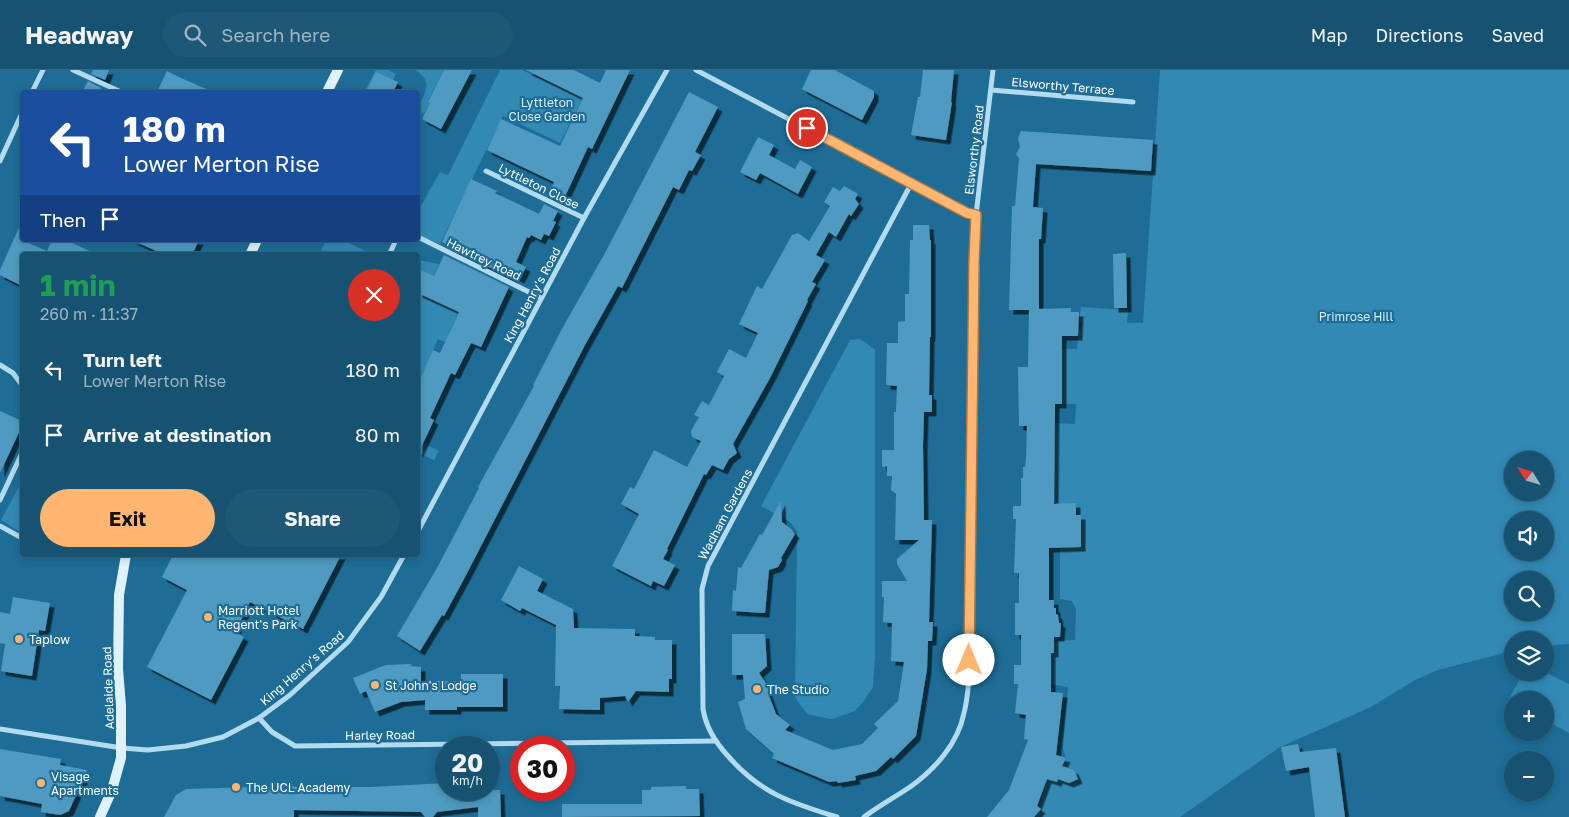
<!DOCTYPE html>
<meta charset="utf-8">
<style>
:root{--surface:#165271;--page:#1f5876;--text:#f1f3f6;--muted:#9eb6c3;--line:#356984;--accent:#feb671}
body{margin:0;font-family:"Golos Text",sans-serif;background:var(--page);color:var(--text);height:100vh;display:flex;flex-direction:column;font-size:19px;white-space:nowrap}
*{box-sizing:border-box;margin:0}
p{font-size:16px;color:var(--muted)}
.icon{flex:none;width:28px;height:28px;fill:none;stroke:currentColor;stroke-width:2;stroke-linecap:round;stroke-linejoin:round}
.map{position:relative;flex:1;overflow:hidden}
.panel{position:absolute;left:20px;top:182px;width:400px;height:305px;display:flex;flex-direction:column;background:var(--surface);border-radius:5px;box-shadow:0 2px 8px #0003,0 0 0 1px var(--line)}
.panel>*{flex:none}
.banner{position:absolute;left:20px;top:20px;width:400px;height:152px;border-radius:5px;box-shadow:0 2px 8px #0003,0 0 0 1px var(--line);background:#1a4fa0;color:#fff;overflow:hidden}
.needle{width:32px;rotate:307deg}
.tools{position:absolute;left:1504px;top:381px;display:grid;gap:10px}
.tools a{display:grid;place-items:center;width:50px;height:50px;border-radius:50%;background:var(--surface);box-shadow:0 2px 8px #0003,0 0 0 1px var(--line);font-size:25px}
.speed{position:absolute;left:435px;top:666px;display:flex;gap:10px;font-size:25px;font-weight:700;text-align:center}
.speed>*{display:grid;place-content:center;width:65px;height:65px;border-radius:50%;background:var(--surface);box-shadow:0 2px 8px #0003,0 0 0 1px var(--line);line-height:1}
.speed small{font-size:12px;font-weight:400}
.speed .limit{border:8px solid #d22;background:#fff;color:#111}
.pin{position:absolute;display:grid;place-items:center;width:42px;height:42px;color:#fff;margin:-21px;border:2px solid #fff;border-radius:50%;box-shadow:0 1px 5px #0007}
.me{position:absolute;width:55px;margin:-28px;rotate:0deg;stroke-linejoin:round;filter:drop-shadow(0 0 4px #0008)}
.turn{display:flex;align-items:center;gap:18px;height:105px;padding:0 20px;font-size:22px}
.turn .icon{width:65px;height:65px;stroke-width:2.5}
.turn b{display:block;font-size:35px;line-height:42px}
.then{display:flex;align-items:center;height:48px;padding:0 20px;background:#0003;gap:10px;font-size:19px}
.round{display:grid;place-items:center;flex:none;width:52px;height:52px;border-radius:26px;background:var(--page)}
.head{display:flex;align-items:center;justify-content:space-between;height:85px;padding:0 20px}
h1{font-size:30px;font-weight:700;line-height:38px;color:#1e9e55}
.button{display:flex;gap:10px;margin-top:auto;padding:10px 20px}
.button a{flex:1;height:58px;border-radius:30px;background:var(--accent);color:#111;font-size:20px;font-weight:700;line-height:58px;text-align:center}
.button a+a{background:var(--page);color:var(--text)}
ul{padding:0;list-style:none}
li{display:flex;align-items:center;gap:15px;height:65px;padding:0 20px}
li div{flex:1}
li b{display:block;font-size:19px}
li em{font-style:normal}
header{display:flex;align-items:center;gap:30px;box-sizing:border-box;height:70px;padding:0 25px;background:var(--surface);border-bottom:1px solid var(--line)}
header strong{font-size:24px}
nav{display:flex;gap:28px;margin-inline-start:auto;font-size:18px}
.search{width:350px;height:45px;background:var(--page);display:flex;align-items:center;gap:12px;box-sizing:border-box;padding:0 18px;border-radius:28px;color:var(--muted);font-size:19px}
.map>svg:first-child{display:block}
.green{fill:#3289b4;fill-rule:evenodd}
.building{fill:#4f9ac0;filter:url(#shadow)}
.lines{fill:none;stroke-linecap:round;stroke-linejoin:round}
.street{stroke:#b2dbef;stroke-width:5}
.secondary{stroke:#dff1fb;stroke-width:10}
.route-casing{stroke:#a57649;stroke-width:12}
.route{stroke:#feb671;stroke-width:9}
.poi-dot{fill:#feb671;stroke:#1d6d97;stroke-width:2}
.labels{text-anchor:middle;dominant-baseline:central;stroke-width:4.5;stroke-linejoin:round;paint-order:stroke}
.street-label{font-size:12px;fill:#fff;stroke:#1d6d97}
.park-label{font-size:12px;fill:#d8f0fb;stroke:#1d6d97}
.poi-label{font-size:12px;fill:#fff;stroke:#1d6d97;text-anchor:start}
</style>
<header>
<strong>Headway</strong>
<div class="search"><svg class="icon" aria-label="search" viewBox="0 0 24 24"><circle cx="10" cy="10" r="6"/><path d="M15 15l6 6"/></svg>Search here</div>
<nav><a>Map</a><a>Directions</a><a>Saved</a></nav>
</header>
<div class="map">
<svg width="1569" height="747" viewBox="0 0 1569 747">
<defs>
<filter id="shadow"><feDropShadow dx="4.5" dy="4.5" stdDeviation="0" flood-color="#0009"/></filter>
</defs>
<rect width="100%" height="100%" fill="#1d6d97"/>
<g class="green">
<path d="M376,0H388L396,4L392,12L381,7L374,22H364Z"/>
<path d="M415,0H444L428,31L430,33L425,42L422,44L418,41V39C425,22 434,12 415,0Z"/>
<path d="M500,0H522L583,28L560,73L503,46L440,174L418,165V141L440,102L448,105Z"/>
<path d="M1160,0H1569V574L1545,576V570H1512V581L1438,600L1415,610L1371,637L1280,677L1180,747H1034C1043,736 1042,722 1047,709L1057,712L1058,709L1069,713L1075,710L1076,706L1062,696L1066,688L1063,678L1068,617L1049,614L1051,583L1054,571L1075,570L1076,540L1072,531L1060,529V478L1081,477L1076,434H1054L1055,353L1075,354L1076,334H1062V279H1077L1079,260H1081L1082,252H1079L1081,237L1128,240L1127,253H1143ZM1512,390H1545V422H1512ZM1512,450H1545V482H1512ZM1512,510H1545V542H1512Z"/>
<path d="M326,170H342L368,182L367,185H319Z"/>
<path d="M418,190L439,194L425,226L439,233L446,219L473,211L449,263L466,282L438,269L422,305L427,319L418,315V207L420,200L418,198Z"/>
<path d="M859,269L865,272L875,280V587L873,617L863,632L855,641L832,649L820,647L808,644L801,636L795,627L797,461L790,452L761,436L850,270Z"/>
<path d="M418,371L439,381L434,390L418,383Z"/>
<path d="M22,411V463L1,450Z"/>
<path d="M1545,602L1569,614V663L1545,650V630H1512V633L1508,631L1523,603Z"/>
</g>
<g class="building">
<path d="M93,0H109L105,10L91,4Z"/>
<path d="M444,0H472L441,59L422,49L430,33L428,32Z"/>
<path d="M526,0H574L600,13L606,0H630L592,79L588,77L562,133L548,126L554,112L487,80L501,49L560,76L583,28Z"/>
<path d="M811,0H835L874,21V27L862,50L802,19Z"/>
<path d="M923,0H954L951,32H952L946,70L911,65L918,27H920Z"/>
<path d="M167,1L181,8L213,22H157Z"/>
<path d="M376,2L398,12L393,22H366Z"/>
<path d="M88,11L101,18L99,22H82Z"/>
<path d="M689,22L718,37L695,82L701,85L692,101L689,100L679,120L673,117L622,218L618,216L585,275L465,507L444,546L442,545L420,581L397,566L437,498L479,418L478,417L534,316L533,315L563,257L605,183Z"/>
<path d="M1021,61L1153,70L1151,101L1036,94L1033,137L1043,138L1041,169H1039V239L1071,238V242H1079L1078,266H1062V334H1055L1054,434L1076,433V445H1081V477L1049,478V530H1054V538H1056V544L1058,545L1059,553H1061L1060,567H1054V583H1051V622L1063,623L1056,685L1066,688L1062,696L1074,700L1078,709L1069,713L1058,709L1057,712L1047,709L1037,736L1041,739L1034,747H987L1009,720L1028,670L1024,669L1026,645L1015,643L1018,614H1014V595H1021V565H1015V533H1019V503H1014L1016,449H1013V436H1021V408H1023V397H1025L1026,389L1027,356H1019L1018,297H1028L1029,240H1009L1012,136H1015L1019,88L1016,84L1020,77L1018,68Z"/>
<path d="M758,67L774,75L769,85L795,99L800,90L812,97L798,124L760,103L756,110L740,102Z"/>
<path d="M471,109L497,121L495,123L539,144L544,134L558,141L553,151L556,152L549,166L544,164L541,170L531,165L529,168L527,167L516,192L526,197L520,209L514,206L513,209L447,177L448,175L442,172Z"/>
<path d="M844,116L858,124L855,129L859,134L851,146L849,144L836,167L829,162L816,185L825,190L812,212L816,214L807,230L808,231L770,308L733,374L737,383L729,389L723,400L712,395L706,405L704,404L667,479L668,480L663,489L675,495L664,516L653,511L651,516L612,496L639,444L621,434L630,417L634,419L654,380L687,397L701,371L692,367L691,361L699,347L694,345L702,331L709,335L724,306L717,302L729,279L746,288L758,263L739,254L757,216L762,219L792,165L798,163L809,171L830,136L824,132L833,117L840,121Z"/>
<path d="M22,151V170L47,181L52,170H66L98,185H22V216L0,205V200Z"/>
<path d="M913,155H929L930,170H931V267H930L929,325H932V342H924L923,376L924,450H932L929,552H933L932,571H928L927,599L916,666L893,689L891,687L876,701L855,706L856,710L838,713L837,711L829,712L772,688L774,684L746,659L738,632L745,629L743,605H732V564H765L767,596L759,603L768,616V623L776,644L790,655L785,660L833,680L862,674L878,658L874,654L898,631L904,592L891,591L892,553L883,552L884,527H882V511H907L897,494V489L919,470H895L896,424L891,420L892,406H887V396L882,397V380H894V342H896L897,316L886,315L887,273H898V252L905,251V224H909L910,170H913Z"/>
<path d="M132,170H199L192,185H165Z"/>
<path d="M1126,183L1127,238H1114L1113,184Z"/>
<path d="M444,185L509,217L481,277L471,273L455,305L451,303L430,348L434,350L418,384V314L433,280L440,283L459,242L418,223V199L434,206Z"/>
<path d="M0,341L22,351V356L0,403Z"/>
<path d="M781,431L782,452L791,459L795,464L781,488L782,490L778,497L769,500L765,543L732,541L733,520L736,521L738,497L741,498L760,464L762,465Z"/>
<path d="M173,485H341L303,559L250,532L235,562L244,567L211,630L147,597L187,520L162,507Z"/>
<path d="M519,496L543,509L537,521L573,539L574,558L635,559V566L655,567V570H672V609H669V622L636,621L628,632L625,626L600,628V640L559,639L560,616H555L556,555L522,538L520,541L501,530Z"/>
<path d="M13,527L50,533L45,561L39,560L32,606L1,601L5,574L0,573V542L10,544Z"/>
<path d="M412,594L410,596L421,597V611H461V604H503V637H457V640H425V630L401,632L375,642L366,621L360,624L353,608L386,595Z"/>
<path d="M1298,674L1300,682L1336,678L1345,747H1315L1309,697L1286,701L1281,677Z"/>
<path d="M0,679L61,689L60,695L87,700L69,741L60,745L41,742L42,734L0,726Z"/>
<path d="M446,713V720H500L501,747H478V737L437,742L433,747H425L421,742L294,740V747H164L176,725L186,719L294,716V717H371Z"/>
<path d="M686,716V719H699L700,746L562,747V734H642V720H651V717Z"/>
</g>
<g class="lines">
<g class="street">
<path d="M73,0L121,22"/>
<path d="M696,0L967,143L976,145"/>
<path d="M991,20L1133,32"/>
<path d="M32,22L43,0"/>
<path d="M0,91L22,43"/>
<path d="M486,101L584,148"/>
<path d="M418,167L541,228"/>
<path d="M389,185L396,170"/>
<path d="M0,295L13,303L22,315"/>
<path d="M0,430L22,383"/>
<path d="M0,456L22,468"/>
<path d="M418,461L584,148L667,0"/>
<path d="M259,648L272,662L295,676L715,671"/>
<path d="M0,659L122,678L148,680L186,676L223,667L259,648L290,625L348,572L381,527L404,485"/>
<path d="M837,747C791,733 760,723 728,686C715,672 706,658 703,639L702,519L708,496L911,114"/>
<path d="M864,747C879,736 895,727 910,717C934,700 958,674 964,643C967,632 968,620 969,609L974,191L976,145L993,0"/>
</g>
<g class="secondary">
<path d="M327,22L338,0"/>
<path d="M250,185L257,170"/>
<path d="M100,747L112,720L121,688V636L118,599L119,525L126,485"/>
</g>
</g>
<g class="lines">
<g class="route-casing">
<path id="route" d="M807,58L967,143L976,145L974,191L969,590"/>
</g>
<use href="#route" class="route"/>
</g>
<g class="poi-dot">
<circle cx="208" cy="547" r="5"/>
<circle cx="19" cy="569" r="5"/>
<circle cx="375" cy="615" r="5"/>
<circle cx="757" cy="619" r="5"/>
<circle cx="41" cy="713" r="5"/>
<circle cx="236" cy="717" r="5"/>
</g>
<g class="labels">
<g class="street-label">
<text transform="translate(1063 16) rotate(5)">Elsworthy Terrace</text>
<text transform="translate(974 80) rotate(-83)">Elsworthy Road</text>
<text transform="translate(539 116) rotate(26)">Lyttleton Close</text>
<text transform="translate(484 189) rotate(26)">Hawtrey Road</text>
<text transform="translate(532 225) rotate(-62)">King Henry's Road</text>
<text transform="translate(725 444) rotate(-62)">Wadham Gardens</text>
<text transform="translate(302 598) rotate(-41)">King Henry's Road</text>
<text transform="translate(108 618) rotate(-92)">Adelaide Road</text>
<text transform="translate(380 665) rotate(-1)">Harley Road</text>
</g>
<g class="park-label">
<text x="547" y="32">Lyttleton<tspan x="547" dy="14">Close Garden</tspan></text>
<text x="1356" y="246">Primrose Hill</text>
</g>
<g class="poi-label">
<text x="218" y="540">Marriott Hotel<tspan x="218" dy="14">Regent's Park</tspan></text>
<text x="29" y="569">Taplow</text>
<text x="385" y="615">St John's Lodge</text>
<text x="767" y="619">The Studio</text>
<text x="51" y="706">Visage<tspan x="51" dy="14">Apartments</tspan></text>
<text x="246" y="717">The UCL Academy</text>
</g>
</g>
</svg>
<div class="tools">
<a><svg class="needle" viewBox="-14 -14 28 28"><path d="M0-13l5 13h-10z" fill="#e53935"/><path d="M0 13l5-13h-10z" fill="#9eb6c3"/></svg></a>
<a><svg class="icon" aria-label="sound" viewBox="0 0 24 24"><path d="M4 9h4l5-4v14l-5-4H4zM17 9q2 3 0 6"/></svg></a>
<a><svg class="icon" aria-label="search" viewBox="0 0 24 24"><circle cx="10" cy="10" r="6"/><path d="M15 15l6 6"/></svg></a>
<a><svg class="icon" aria-label="layers" viewBox="0 0 24 24"><path d="M12 4l9 5-9 5-9-5zM3 14l9 5 9-5"/></svg></a>
<a>+</a>
<a>−</a>
</div>
<div class="speed"><div>20<small>km/h</small></div><div class="limit">30</div></div>
<div class="pin" style="left:807px;top:58px;background:#d93025"><svg class="icon" aria-label="arrive" viewBox="0 0 24 24"><path d="M6 21V4h12l-3 4 3 4H6"/></svg></div>
<svg class="me" style="left:969px;top:590px" viewBox="-20 -20 40 40"><circle r="19" fill="#fff"/><path d="M0-13L10 11 0 6-10 11z" fill="#feb671"/></svg>
<div class="banner">
<div class="turn"><svg class="icon" aria-label="left" viewBox="0 0 24 24"><path d="M17 20v-9H6M10 6l-5 5 5 5"/></svg><div><b>180 m</b>Lower Merton Rise</div></div>
<div class="then">Then<svg class="icon" aria-label="arrive" viewBox="0 0 24 24"><path d="M6 21V4h12l-3 4 3 4H6"/></svg></div>
</div>
<section class="panel">
<div class="head"><div><h1>1 min</h1><p>260 m · 11:37</p></div><a class="round" style="background:#d93025;color:#fff"><svg class="icon" aria-label="close" viewBox="0 0 24 24"><path d="M6 6l12 12M18 6L6 18"/></svg></a></div>
<ul>
<li><svg class="icon" aria-label="left" viewBox="0 0 24 24"><path d="M17 20v-9H6M10 6l-5 5 5 5"/></svg><div><b>Turn left</b><p>Lower Merton Rise</p></div><em>180 m</em></li>
<li><svg class="icon" aria-label="arrive" viewBox="0 0 24 24"><path d="M6 21V4h12l-3 4 3 4H6"/></svg><div><b>Arrive at destination</b></div><em>80 m</em></li>
</ul>
<div class="button"><a>Exit</a><a>Share</a></div>
</section>
</div>
